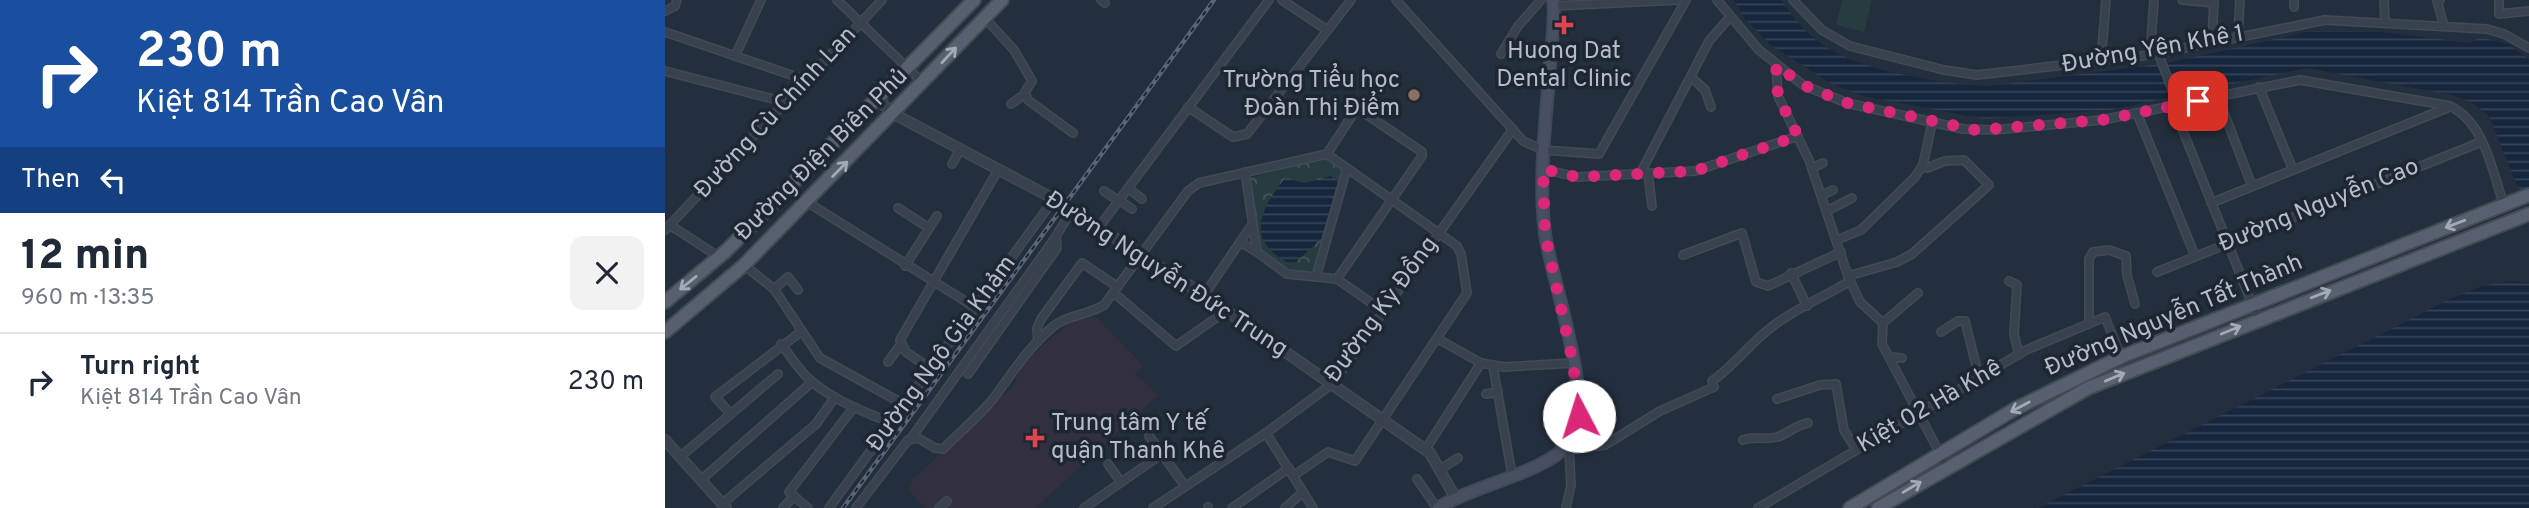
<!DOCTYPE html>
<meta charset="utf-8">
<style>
:root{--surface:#fff;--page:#f2f2f3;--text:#1f2937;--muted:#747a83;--line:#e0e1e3}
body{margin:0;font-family:Overpass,sans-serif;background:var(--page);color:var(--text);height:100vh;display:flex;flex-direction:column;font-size:26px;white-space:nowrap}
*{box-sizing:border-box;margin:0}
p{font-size:23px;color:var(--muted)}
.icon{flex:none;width:38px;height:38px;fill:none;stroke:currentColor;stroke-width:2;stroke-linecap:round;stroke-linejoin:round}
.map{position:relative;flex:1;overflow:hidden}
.sheet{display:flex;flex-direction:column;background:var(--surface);width:665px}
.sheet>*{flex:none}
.guide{background:#1a4fa0;color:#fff;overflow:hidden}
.pin{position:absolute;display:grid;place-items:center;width:60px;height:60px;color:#fff;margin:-30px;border-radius:14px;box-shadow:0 4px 10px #0006}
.me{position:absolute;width:77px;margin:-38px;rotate:355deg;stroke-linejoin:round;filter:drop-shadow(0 0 5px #0008)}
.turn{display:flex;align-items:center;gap:24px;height:147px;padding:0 21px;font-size:32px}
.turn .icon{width:91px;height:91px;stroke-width:2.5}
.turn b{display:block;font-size:49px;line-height:60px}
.then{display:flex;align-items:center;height:66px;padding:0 21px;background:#0003;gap:14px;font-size:26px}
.round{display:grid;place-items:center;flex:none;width:74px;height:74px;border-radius:14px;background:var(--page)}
.summary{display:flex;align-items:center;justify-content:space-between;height:119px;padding:0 21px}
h1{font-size:42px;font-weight:800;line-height:52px}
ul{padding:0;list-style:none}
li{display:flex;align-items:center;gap:21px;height:98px;padding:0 21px;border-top:2px solid var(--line)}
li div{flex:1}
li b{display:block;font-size:26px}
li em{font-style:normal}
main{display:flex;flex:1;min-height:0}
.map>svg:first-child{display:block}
.medical{fill:#32303f}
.grass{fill:#263c3f}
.forest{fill:url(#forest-crowns)}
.water{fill:url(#water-rules)}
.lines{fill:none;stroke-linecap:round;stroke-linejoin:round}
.minor-casing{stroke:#414a57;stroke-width:10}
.tertiary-casing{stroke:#414a57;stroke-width:12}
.secondary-casing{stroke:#414a57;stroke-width:14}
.primary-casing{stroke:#414a57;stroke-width:16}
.minor{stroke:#38414e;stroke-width:7}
.tertiary{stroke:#38414e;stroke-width:9}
.secondary{stroke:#465061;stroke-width:10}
.primary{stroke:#56606e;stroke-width:12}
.rail-casing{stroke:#5a6575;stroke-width:4.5}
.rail{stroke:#1d2633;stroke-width:2;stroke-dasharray:5;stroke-linecap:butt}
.oneway{stroke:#a1aab7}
.route{stroke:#db2777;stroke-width:12;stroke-dasharray:0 21.6}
.health-dot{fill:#e0444e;stroke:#1d2633;stroke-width:2.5}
.education-dot{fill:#8d6e63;stroke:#1d2633;stroke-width:2.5}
.labels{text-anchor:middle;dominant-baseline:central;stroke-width:7;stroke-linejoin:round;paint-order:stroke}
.street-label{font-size:24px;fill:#b4bcc9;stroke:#1d2633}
.poi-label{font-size:24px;fill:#b4bcc9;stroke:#1d2633}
</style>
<main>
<section class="sheet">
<div class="guide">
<div class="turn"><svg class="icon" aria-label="right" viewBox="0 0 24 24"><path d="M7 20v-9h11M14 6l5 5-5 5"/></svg><div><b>230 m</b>Kiệt 814 Trần Cao Vân</div></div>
<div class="then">Then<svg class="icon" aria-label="left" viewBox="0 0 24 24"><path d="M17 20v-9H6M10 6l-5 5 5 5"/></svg></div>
</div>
<div class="summary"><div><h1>12 min</h1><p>960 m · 13:35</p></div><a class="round"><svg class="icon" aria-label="close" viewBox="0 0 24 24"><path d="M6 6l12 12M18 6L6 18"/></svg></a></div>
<ul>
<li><svg class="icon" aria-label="right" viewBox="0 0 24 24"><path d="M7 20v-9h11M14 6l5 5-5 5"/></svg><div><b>Turn right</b><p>Kiệt 814 Trần Cao Vân</p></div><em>230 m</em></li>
</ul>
</section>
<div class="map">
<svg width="1864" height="508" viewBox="0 0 1864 508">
<defs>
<pattern id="forest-crowns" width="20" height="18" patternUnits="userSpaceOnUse" patternTransform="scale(1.75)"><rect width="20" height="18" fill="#263c3f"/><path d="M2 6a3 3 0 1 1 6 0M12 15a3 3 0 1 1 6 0" fill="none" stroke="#435659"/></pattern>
<pattern id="water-rules" width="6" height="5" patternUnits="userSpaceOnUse" patternTransform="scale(1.75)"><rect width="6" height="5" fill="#17263c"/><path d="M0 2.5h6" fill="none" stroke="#364457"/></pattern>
</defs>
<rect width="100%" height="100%" fill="#242f3e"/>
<path class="medical" d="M431,317L478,366L470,374L493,395L370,508H260L244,491L247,480L349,386L356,365L383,341L410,320Z"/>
<path class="grass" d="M1177,0H1207L1199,32L1171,25Z"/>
<path class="forest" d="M661,157L680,170L651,273C630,272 606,267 594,248L582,179Z"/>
<g class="water">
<path d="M1069,0H1116C1127,15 1138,30 1152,41C1193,71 1275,84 1325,86L1502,63L1647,31L1715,32L1807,43L1814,37L1843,44L1864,59V196L1854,190L1824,116L1806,102L1786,95L1642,68L1446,110L1319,119L1198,96L1165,83L1107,46L1080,19Z"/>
<path d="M666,176L673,182L656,239L631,262C622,264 618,260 611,255C581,231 601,203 620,178L640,183Z"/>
<path d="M1849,281L1864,284V508H1373L1785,299L1817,286Z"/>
</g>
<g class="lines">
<g class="minor-casing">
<g id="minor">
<path d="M172,0L257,82"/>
<path d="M436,0L440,3"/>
<path d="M617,0L662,30"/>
<path d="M731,0L858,141L878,150L934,154L1021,0"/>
<path d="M1052,0L1094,50L1138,85L1182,103L1298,129L1329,130L1437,120L1635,80L1785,106C1820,123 1827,171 1839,205"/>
<path d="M1128,0L1157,30L1185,46L1279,70L1312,75L1485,55L1660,20L1822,29L1839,34L1864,48"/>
<path d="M1517,0L1549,3"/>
<path d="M1719,0L1720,22"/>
<path d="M1775,0L1772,1L1779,26"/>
<path d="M1834,0V14L1864,11"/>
<path d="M889,6L1012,0"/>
<path d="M1629,7V0"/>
<path d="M0,11L10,6L12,0"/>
<path d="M320,18L349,50L367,81L360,92L363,100L408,133"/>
<path d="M0,32L141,80"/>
<path d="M1573,36L1575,0"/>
<path d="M1547,42L1549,0"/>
<path d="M1493,53L1513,105"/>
<path d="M836,54L853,26L876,0"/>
<path d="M1485,55L1489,0"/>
<path d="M70,56L96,0"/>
<path d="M1436,61L1441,0"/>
<path d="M1111,65L1113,96L1144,160L1183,276L1195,302L1218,323L1217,344L1282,467"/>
<path d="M0,71L120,102"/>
<path d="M1026,77L1040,90L1046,107"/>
<path d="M1594,87L1628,170"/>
<path d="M1553,97L1587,186"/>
<path d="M346,104L360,94"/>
<path d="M1508,106L1593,319"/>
<path d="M523,107L568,137L582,134L686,0"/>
<path d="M1472,113L1530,256"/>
<path d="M287,164L295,150"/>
<path d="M1147,168L1158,163"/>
<path d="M878,169L912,177L1030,171L1133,136"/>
<path d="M580,172L592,252L622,274L672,279L718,311"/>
<path d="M976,172L1044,41L1064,18"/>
<path d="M983,173L987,206"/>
<path d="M463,188L477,199"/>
<path d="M439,191L454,201"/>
<path d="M1157,195L1168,190"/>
<path d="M454,200L467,209"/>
<path d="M142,202L311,308"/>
<path d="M1546,203L1782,108"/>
<path d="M233,208L264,228"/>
<path d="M1162,211L1187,198"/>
<path d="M5,225L54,257"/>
<path d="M434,227L604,0"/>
<path d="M0,230L217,0"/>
<path d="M1172,240L1196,230L1250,177L1258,165L1267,123"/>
<path d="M575,242L592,252"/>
<path d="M1018,255L1077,233L1091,282L1103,286L1176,252"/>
<path d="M79,265L109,289L155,358L240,405"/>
<path d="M240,266L272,216"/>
<path d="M1492,272L1816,142"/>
<path d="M1126,273L1142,306"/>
<path d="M1183,276L1232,262L1247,254L1324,185L1299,160L1280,161L1262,168L1258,165"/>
<path d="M651,277L682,168"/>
<path d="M1344,281L1352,285L1349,334L1354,355"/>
<path d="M109,289L123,277L133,290"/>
<path d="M449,293L511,346L561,311"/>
<path d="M539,295L586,226"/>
<path d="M1218,323L1253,293"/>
<path d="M1424,324V259L1428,252L1444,250L1461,256L1462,275L1470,304"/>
<path d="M1276,332L1293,321H1300L1314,377"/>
<path d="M773,339L816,363L839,367L908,363"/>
<path d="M373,341L372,328L376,319L417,263L453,287"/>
<path d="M116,344C125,355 133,369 144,379C167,400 198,411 226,423"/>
<path d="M1224,357L1237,358"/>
<path d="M223,362L236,344"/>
<path d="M828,366L847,475"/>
<path d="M266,369L241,352L235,340L333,170"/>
<path d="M303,374L392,248L391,236L407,210"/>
<path d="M1047,381C1070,365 1086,342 1108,326C1131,308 1161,296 1185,281"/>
<path d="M821,394L833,392"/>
<path d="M1112,399L1155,385L1171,384L1179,430L1191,449"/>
<path d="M65,413L50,397L137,331"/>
<path d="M601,433L648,508"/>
<path d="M484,436L497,454"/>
<path d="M247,437L390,238"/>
<path d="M1078,440C1090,436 1100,440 1112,437C1123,434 1130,425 1143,423"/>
<path d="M760,450L816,363"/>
<path d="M904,450L940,445L995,411L1049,387"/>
<path d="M15,457L113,374"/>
<path d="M443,464L456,482"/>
<path d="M774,470L793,458"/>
<path d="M628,476L663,452L690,461L802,293L796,254L792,246L662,154"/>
<path d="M752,479L772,508"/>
<path d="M36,480L147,382"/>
<path d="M57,504L151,424L170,397"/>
<path d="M543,507V508"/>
<path d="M118,508L129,496"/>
<path d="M143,508L124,492L189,407"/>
<path d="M164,508L389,199"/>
<path d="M191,508L243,440L253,438L270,448L278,449C295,432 313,417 328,399C348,372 364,346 390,325C405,314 424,315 439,305L523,191L534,183L662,154L690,111L698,112L757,152V156L672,279"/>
<path d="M274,508L282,501"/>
<path d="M419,508L497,454L520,486"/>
<path d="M488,508L601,433L667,384L848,129"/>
<path d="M567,508L624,468"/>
<path d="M620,508L638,492"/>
<path d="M901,508L906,485L904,446"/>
<path d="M1093,508L1361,350L1440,317L1456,357"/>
</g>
</g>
<g class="tertiary-casing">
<g id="tertiary">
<path d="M213,100L229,114L389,199L539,295L765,453L790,497"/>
<path d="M0,440L61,508"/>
</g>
</g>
<g class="secondary-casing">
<path id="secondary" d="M773,508C808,485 882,473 905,442C932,404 887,282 880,234C873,178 881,120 885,64C886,44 891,20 888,0"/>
</g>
<g class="primary-casing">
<g id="primary">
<path d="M0,302L61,251L309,0"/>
<path d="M0,332L79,265L337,0"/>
<path d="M1185,508L1350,409L1456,357L1864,195"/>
<path d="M1213,508L1423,388L1864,214"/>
</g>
</g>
<use href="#minor" class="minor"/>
<use href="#tertiary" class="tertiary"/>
<use href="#secondary" class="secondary"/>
<use href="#primary" class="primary"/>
<g class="rail-casing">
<path id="rail" d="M178,508L549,0"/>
</g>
<use href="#rail" class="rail"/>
</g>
<defs><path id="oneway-shaft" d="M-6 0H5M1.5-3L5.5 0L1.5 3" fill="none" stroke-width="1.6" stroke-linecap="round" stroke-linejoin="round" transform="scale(1.75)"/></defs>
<g class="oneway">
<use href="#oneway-shaft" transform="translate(284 55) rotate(-47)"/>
<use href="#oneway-shaft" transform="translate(175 169) rotate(-45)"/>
<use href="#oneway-shaft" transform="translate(1790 224) rotate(159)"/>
<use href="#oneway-shaft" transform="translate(23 283) rotate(141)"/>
<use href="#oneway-shaft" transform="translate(1656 294) rotate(-21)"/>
<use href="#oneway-shaft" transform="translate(1566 330) rotate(-22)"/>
<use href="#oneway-shaft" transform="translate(1450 377) rotate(-23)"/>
<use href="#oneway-shaft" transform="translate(1355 407) rotate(152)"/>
<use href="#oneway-shaft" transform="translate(1247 487) rotate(-31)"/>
</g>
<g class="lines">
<path class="route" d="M914,416L908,363L880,234L878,169L912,177L1030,171L1133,136L1113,96L1111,65L1138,85L1182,103L1311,130L1437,120L1533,101"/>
</g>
<g class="health-dot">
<path d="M895.5 14.5h7v7h7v7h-7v7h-7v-7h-7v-7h7z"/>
<path d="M366.5 427.5h7v7h7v7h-7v7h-7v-7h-7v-7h7z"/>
</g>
<circle class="education-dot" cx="749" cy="95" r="7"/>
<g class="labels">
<g class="street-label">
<text transform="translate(1488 50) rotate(-10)">Đường Yên Khê 1</text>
<text transform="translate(111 113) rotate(-47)">Đường Cù Chính Lan</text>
<text transform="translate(157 155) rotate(-45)">Đường Điện Biên Phủ</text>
<text transform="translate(1654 206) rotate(-22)">Đường Nguyễn Cao</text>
<text transform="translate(501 275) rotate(33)">Đường Nguyễn Đức Trung</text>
<text transform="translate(717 310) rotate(-54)">Đường Kỳ Đồng</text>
<text transform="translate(1509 316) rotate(-23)">Đường Nguyễn Tất Thành</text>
<text transform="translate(277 354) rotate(-54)">Đường Ngô Gia Khảm</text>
<text transform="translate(1265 407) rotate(-30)">Kiệt 02 Hà Khê</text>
</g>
<g class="poi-label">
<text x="899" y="52">Huong Dat<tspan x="899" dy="28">Dental Clinic</tspan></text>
<text x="735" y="81" text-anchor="end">Trường Tiểu học<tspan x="735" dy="28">Đoàn Thị Điểm</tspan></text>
<text x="386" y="424" text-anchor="start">Trung tâm Y tế<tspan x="386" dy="28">quận Thanh Khê</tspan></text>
</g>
</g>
</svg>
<div class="pin" style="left:1533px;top:101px;background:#d93025"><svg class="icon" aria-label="arrive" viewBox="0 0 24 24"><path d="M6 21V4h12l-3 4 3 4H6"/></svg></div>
<svg class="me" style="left:914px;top:416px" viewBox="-20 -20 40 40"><circle r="19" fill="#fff"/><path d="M0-13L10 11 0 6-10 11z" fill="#db2777"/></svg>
</div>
</main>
